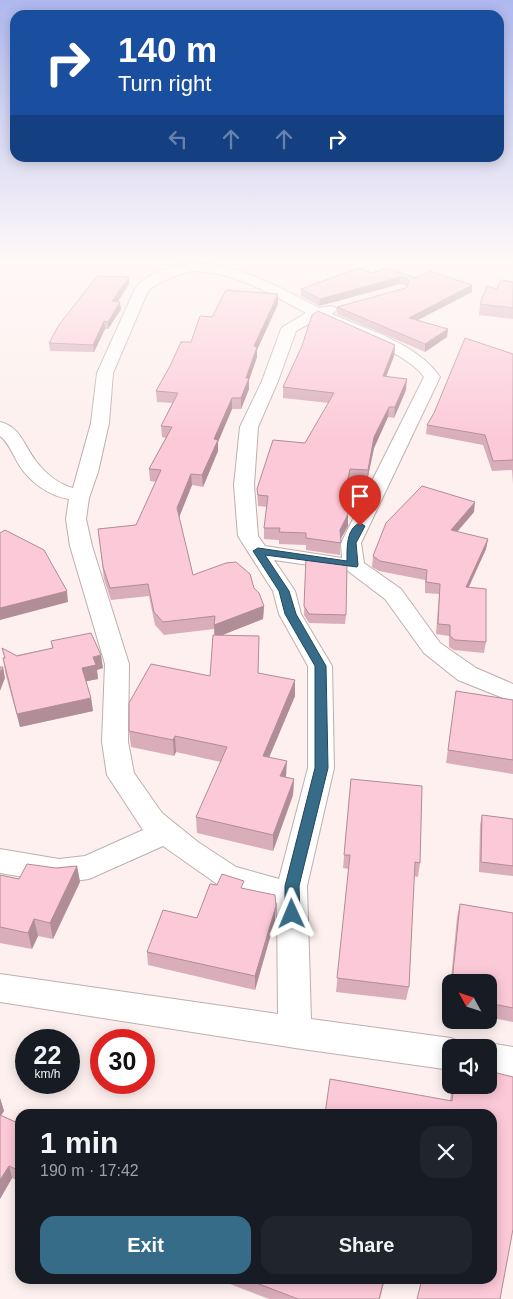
<!DOCTYPE html>
<meta charset="utf-8">
<style>
:root{--surface:#171b24;--page:#20242c;--text:#f1f3f6;--muted:#9ea1a6;--accent:#366c88}
body{margin:0;font-family:Helvetica,sans-serif;background:var(--page);color:var(--text);height:100vh;display:flex;flex-direction:column;font-size:19px;white-space:nowrap}
*{box-sizing:border-box;margin:0}
p{font-size:16px;color:var(--muted)}
.icon{flex:none;width:28px;height:28px;fill:none;stroke:currentColor;stroke-width:2;stroke-linecap:round;stroke-linejoin:round}
.map{position:relative;flex:1;overflow:hidden}
.details{position:absolute;left:15px;top:1109px;width:482px;height:175px;display:flex;flex-direction:column;background:var(--surface);border-radius:15px;box-shadow:0 2px 12px #0003}
.details>*{flex:none}
.banner{position:absolute;left:10px;top:10px;width:494px;height:152px;border-radius:15px;box-shadow:0 2px 12px #0003;background:#1a4fa0;color:#fff;overflow:hidden}
.needle{width:32px;rotate:310deg}
.fabs{position:absolute;left:442px;top:974px;display:grid;gap:10px}
.fabs a{display:grid;place-items:center;width:55px;height:55px;border-radius:10px;background:var(--surface);box-shadow:0 2px 12px #0003;font-size:25px}
.speed{position:absolute;left:15px;top:1029px;display:flex;gap:10px;font-size:25px;font-weight:700;text-align:center}
.speed>*{display:grid;place-content:center;width:65px;height:65px;border-radius:50%;background:var(--surface);box-shadow:0 2px 12px #0003;line-height:1}
.speed small{font-size:12px;font-weight:400}
.speed .limit{border:8px solid #d22;background:#fff;color:#111}
.pin{position:absolute;display:grid;place-items:center;width:42px;height:42px;color:#fff;margin:-51px -21px;border-radius:50% 50% 50% 0;rotate:-45deg;box-shadow:0 0 5px #0007}
.pin .icon{rotate:45deg}
.me{position:absolute;width:55px;margin:-28px;rotate:359deg;stroke-linejoin:round;filter:drop-shadow(0 0 4px #0008)}
.turn{display:flex;align-items:center;gap:18px;height:105px;padding:0 25px;font-size:22px}
.turn .icon{width:65px;height:65px;stroke-width:2.5}
.turn b{display:block;font-size:35px;line-height:42px}
.lanes{display:flex;align-items:center;height:48px;padding:0 25px;background:#0003;justify-content:center;gap:25px;direction:ltr}
.lanes .off{opacity:.35}
.round{display:grid;place-items:center;flex:none;width:52px;height:52px;border-radius:15px;background:var(--page)}
.headline{display:flex;align-items:center;justify-content:space-between;height:85px;padding:0 25px}
h1{font-size:30px;font-weight:600;line-height:38px}
.primary-button{display:flex;gap:10px;margin-top:auto;padding:10px 25px}
.primary-button a{flex:1;height:58px;border-radius:15px;background:var(--accent);color:#fff;font-size:20px;font-weight:600;line-height:58px;text-align:center}
.primary-button a+a{background:var(--page);color:var(--text)}
.map>svg:first-child{display:block}
.lines{fill:none;stroke-linecap:round;stroke-linejoin:round}
.minor-casing{stroke:#bcb0ae;stroke-width:2}
.minor{fill:#fff;fill-rule:evenodd}
.wall{fill:#d9adba}
.shaded-wall{fill:#b08d97}
.building{fill:#fcc9d8;stroke:#b08d97}
.route{fill:#366c88;stroke:#234658}
</style>
<div class="map">
<svg width="513" height="1299" viewBox="0 0 513 1299">
<rect width="100%" height="100%" fill="#fdf0ee"/>
<g class="lines">
<g class="minor-casing">
<g id="minor">
<path d="M190,263C237,263 278,286 319,308L330,306L335,307L337,310L332,314C368,330 418,344 440,377L361,543L364,563L401,589L440,643L476,668L513,684V702L458,680L424,653L385,599L344,568L337,569L274,560L295,591L301,614L332,666L334,768L307,886L311,1019L451,1038L463,1043L465,1048H451V1070L295,1048L0,1002V974L278,1014L277,903L217,884L163,846L89,879L59,883L0,873V849L59,859L85,856L143,830L107,775L102,742L105,664L70,546L66,519L69,499C49,496 30,482 19,465C13,455 9,443 0,436V422C21,427 24,446 36,461C45,473 58,484 73,488L91,423L97,373L135,289C147,272 171,268 190,263ZM191,271C233,271 270,293 306,313L284,326L281,329L262,381L240,427L234,485L238,536L273,591L279,614L308,666V768L279,879L236,867L198,842L162,813L134,773L128,742L129,664L92,546L86,519L89,498L98,472L109,423L113,373L148,291C161,280 175,276 191,271ZM318,319C345,331 408,353 424,377L341,543L342,558L265,546L258,536L254,485L258,427L278,381L296,331Z"/>
<path d="M489,1043L513,1047V1079L489,1075V1048H477Z"/>
</g>
</g>
<use href="#minor" class="minor"/>
</g>
<g class="wall">
<path d="M372,273L472,285V292L418,320L448,329L447,337L425,352L337,314V307L406,288L407,287L405,285L400,284L319,306L301,296V289Z"/>
<path d="M129,277V284L117,302L121,309L108,329H105L94,352L50,351L49,343Z"/>
<path d="M513,282V319L479,315L480,304L497,289Z"/>
<path d="M278,294V304L257,350V357L249,380V389L241,409H232L218,442V451L203,487L192,485L179,517L193,575L254,588L264,606L263,619L222,635L259,636L258,673L295,696L269,757L286,777L294,779L293,795L273,851L197,833L196,817L221,762L176,752L174,756L131,747L129,731L210,676L214,635V629L164,635L155,625L149,596L111,600L104,579L98,529L136,525L156,482L150,481L149,469L166,438L162,437L161,426L172,403L157,402L156,391L191,342L212,317Z"/>
<path d="M395,345L394,356L386,377L406,390L394,418L388,417L374,448L367,481L349,480L344,507L348,526L340,540V555L306,550V545L279,544V540L264,539V528L267,507L258,506L257,489L305,443L329,403L283,398V387Z"/>
<path d="M513,354V484L512,470L492,471L483,445L426,434L427,425Z"/>
<path d="M474,512L457,532L488,539L486,549L469,587L486,642L484,653L454,650L449,647V636L436,634L439,594L425,593V580L379,571L372,567L373,556Z"/>
<path d="M306,558L346,615L345,624L309,623L304,615Z"/>
<path d="M51,641L103,668L97,670L98,679L86,681L91,698L93,711L20,727L5,672L3,658L52,648Z"/>
<path d="M456,691L513,700V774L446,763Z"/>
<path d="M351,779L420,863L418,877L414,876L409,987L406,1000L336,992L349,869L343,868Z"/>
<path d="M482,815L513,819V876L479,872L480,825Z"/>
<path d="M77,866L80,882L53,939L38,936L32,949L0,943V875L19,879L56,868Z"/>
<path d="M244,888L275,920L255,990L148,965L147,952L197,918Z"/>
<path d="M460,904L513,913V1022L489,1017V982H451V1010H448L457,917Z"/>
<path d="M452,1085H489L492,1279L450,1101Z"/>
<path d="M0,1098L4,1111L1,1115L20,1124V1182L12,1178L0,1199Z"/>
<path d="M140,1279H152L150,1284Z"/>
<path d="M217,1279H385L380,1299H269Z"/>
</g>
<g class="shaded-wall">
<path d="M129,277V284L113,309L112,301Z"/>
<path d="M400,277V284L319,306L320,299Z"/>
<path d="M472,285V292L408,325L409,318Z"/>
<path d="M278,294V304L257,350V357L249,380V389L241,409V398L254,346Z"/>
<path d="M120,302L121,309L108,329V322Z"/>
<path d="M104,321L105,329L94,352L93,345Z"/>
<path d="M448,329L447,337L425,352V344Z"/>
<path d="M395,345L394,356L382,387L383,376Z"/>
<path d="M407,379L406,390L394,418L395,407Z"/>
<path d="M232,398V409L218,442V451L203,487L202,475L214,439Z"/>
<path d="M389,407L388,417L374,448L367,481L368,470L374,437Z"/>
<path d="M350,469L349,480L342,518V506Z"/>
<path d="M191,474L192,485L178,520L177,508Z"/>
<path d="M475,502L474,512L449,541L451,530Z"/>
<path d="M348,514V526L339,542L340,530Z"/>
<path d="M488,539L486,549L464,597L466,587Z"/>
<path d="M67,591L68,602L0,620V608Z"/>
<path d="M264,606L263,619L215,638L214,625Z"/>
<path d="M101,655L103,668L97,670L98,679L83,682L82,668L93,657Z"/>
<path d="M3,667L5,678L0,691V673Z"/>
<path d="M295,680V696L263,772V756Z"/>
<path d="M91,698L93,711L20,727L17,714Z"/>
<path d="M175,736L176,752L174,756L173,740Z"/>
<path d="M287,761L286,777L280,776Z"/>
<path d="M294,779L293,795L273,851V835Z"/>
<path d="M77,866L80,882L53,939L50,923Z"/>
<path d="M276,906L275,920L255,990V976Z"/>
<path d="M34,919L38,936L32,949L28,933Z"/>
<path d="M0,1098L4,1111L0,1117Z"/>
<path d="M9,1166L12,1178L0,1199V1180Z"/>
<path d="M149,1279H152L150,1284Z"/>
</g>
<g class="building">
<path d="M359,268L372,273L386,268L416,278L430,271L472,285L409,318L448,329L425,344L337,307L406,288L409,282L406,278L400,277L320,299L301,289Z"/>
<path d="M97,276L129,277L112,301L120,302L108,322L104,321L93,345L49,343L59,325Z"/>
<path d="M501,280L513,282V308L480,304L487,286L497,289Z"/>
<path d="M226,290L278,294L254,346L257,347L246,378H249L241,398H232L214,439L218,440L202,475L191,474L177,508L193,575L226,563L236,562L250,574L254,588L259,593L264,606L214,625L215,616L163,622L154,612L148,584L110,588L103,567L98,529L136,525L161,470L149,469L172,427L161,426L178,393L156,391L170,366L181,342H191L200,316L212,317Z"/>
<path d="M318,311L395,345L383,376L407,379L395,407H389L374,437L368,470L350,469L342,506L348,507V514L340,530L341,543L306,538V533L279,532L280,528H264L268,496L258,495L257,489L273,440L305,443L334,393L283,387L302,346L312,315Z"/>
<path d="M465,338L513,354V460L493,461L485,435L427,425L434,413Z"/>
<path d="M422,486L475,502L451,530L488,539L466,587L486,589V642L455,640L450,636V625L438,624L440,584L426,582L427,570L380,561L373,556L386,523Z"/>
<path d="M5,530L44,550L67,591L0,608V533Z"/>
<path d="M306,558L347,564L346,615L309,614L304,606Z"/>
<path d="M91,633L101,655L93,657L96,665L82,668L91,698L17,714L3,658H5L2,648L17,656L53,648L51,641Z"/>
<path d="M213,635L259,636L258,673L295,680L263,756L287,761L280,776L294,779L273,835L196,817L227,747L175,736L173,740L129,731V703L151,664L210,676Z"/>
<path d="M0,667H3L0,673Z"/>
<path d="M456,691L513,700V760L448,750Z"/>
<path d="M351,779L422,786L420,863L415,862L409,987L337,978L350,855H344Z"/>
<path d="M482,815L513,819V866L481,862Z"/>
<path d="M27,864L56,868L77,866L50,923L34,919L28,933L0,927V875L19,879Z"/>
<path d="M222,874L244,881L241,888L275,895L276,906L255,976L147,952L163,910L197,918L210,884L217,885Z"/>
<path d="M460,904L513,913V1008L489,1003V982H452Z"/>
<path d="M489,1071L513,1077V1229L500,1299H417L422,1279H492V1114H325L330,1079L452,1101L454,1085H489Z"/>
<path d="M0,1115L20,1124V1171L9,1166L0,1180Z"/>
<path d="M246,1279H384L379,1299H298Z"/>
</g>
<linearGradient id="sky" x2="0" y2="1"><stop stop-color="#afb8ef"/><stop offset="0.59" stop-color="#fef8f7"/><stop offset="1" stop-color="#fef8f7" stop-opacity="0"/></linearGradient>
<rect width="513" height="440" fill="url(#sky)"/>
<path class="route" d="M360,523L365,526L356,543L358,565L357,567L265,555L289,591L296,614L326,666L328,768L299,886L300,914L297,919L292,920L287,919L285,914V886L315,768V666L285,614L279,591L253,551L258,548L347,561C347,549 346,528 360,523Z"/>
</svg>
<div class="fabs">
<a><svg class="needle" viewBox="-14 -14 28 28"><path d="M0-13l5 13h-10z" fill="#e53935"/><path d="M0 13l5-13h-10z" fill="#9ea1a6"/></svg></a>
<a><svg class="icon" aria-label="sound" viewBox="0 0 24 24"><path d="M4 9h4l5-4v14l-5-4H4zM17 9q2 3 0 6"/></svg></a>
</div>
<div class="speed"><div>22<small>km/h</small></div><div class="limit">30</div></div>
<div class="pin" style="left:360px;top:526px;background:#d93025"><svg class="icon" aria-label="arrive" viewBox="0 0 24 24"><path d="M6 21V4h12l-3 4 3 4H6"/></svg></div>
<svg class="me" style="left:292px;top:914px" viewBox="-20 -20 40 40"><path d="M0-17L14 15 0 8-14 15z" fill="#366c88" stroke="#fff" stroke-width="4"/></svg>
<div class="banner">
<div class="turn"><svg class="icon" aria-label="right" viewBox="0 0 24 24"><path d="M7 20v-9h11M14 6l5 5-5 5"/></svg><div><b>140 m</b>Turn right</div></div>
<div class="lanes"><svg class="icon off" aria-label="left" viewBox="0 0 24 24"><path d="M17 20v-9H6M10 6l-5 5 5 5"/></svg><svg class="icon off" aria-label="ahead" viewBox="0 0 24 24"><path d="M12 20V5M6 11l6-6 6 6"/></svg><svg class="icon off" aria-label="ahead" viewBox="0 0 24 24"><path d="M12 20V5M6 11l6-6 6 6"/></svg><svg class="icon" aria-label="right" viewBox="0 0 24 24"><path d="M7 20v-9h11M14 6l5 5-5 5"/></svg></div>
</div>
<section class="details">
<div class="headline"><div><h1>1 min</h1><p>190 m · 17:42</p></div><a class="round"><svg class="icon" aria-label="close" viewBox="0 0 24 24"><path d="M6 6l12 12M18 6L6 18"/></svg></a></div>
<div class="primary-button"><a>Exit</a><a>Share</a></div>
</section>
</div>
